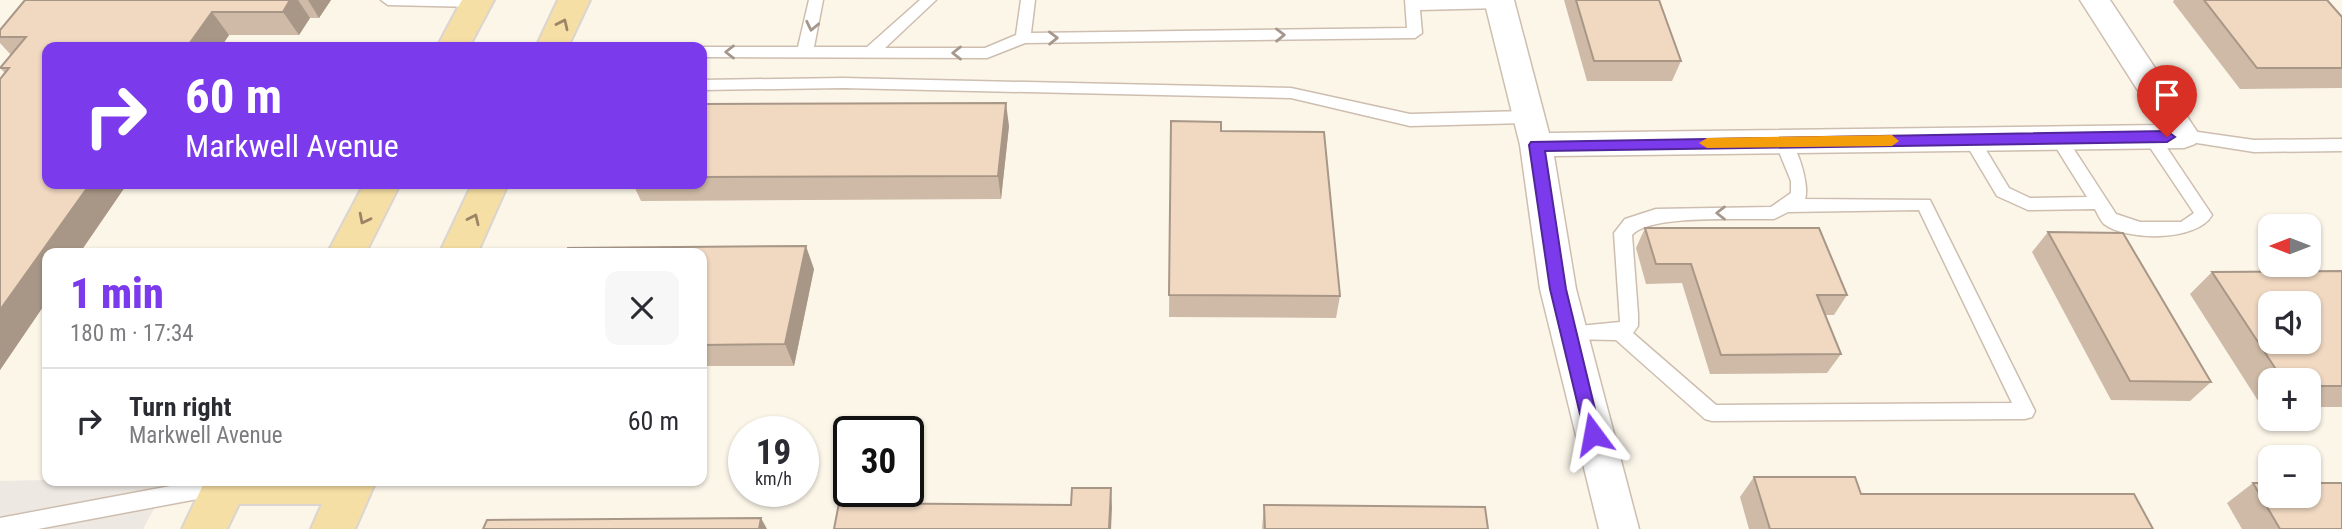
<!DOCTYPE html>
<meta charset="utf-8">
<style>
:root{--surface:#fff;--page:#f7f7f7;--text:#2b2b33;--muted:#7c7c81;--line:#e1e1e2;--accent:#7c3aed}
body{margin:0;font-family:"Roboto Condensed",sans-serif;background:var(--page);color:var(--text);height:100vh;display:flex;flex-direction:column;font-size:26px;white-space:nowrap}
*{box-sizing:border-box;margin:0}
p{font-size:23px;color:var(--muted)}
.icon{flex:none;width:38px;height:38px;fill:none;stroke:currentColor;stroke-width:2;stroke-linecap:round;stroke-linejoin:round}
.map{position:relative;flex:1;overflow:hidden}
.panel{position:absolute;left:42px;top:248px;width:665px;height:238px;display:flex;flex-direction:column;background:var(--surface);border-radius:14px;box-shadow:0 2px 5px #0004}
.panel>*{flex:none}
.hud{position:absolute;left:42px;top:42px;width:665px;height:147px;border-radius:14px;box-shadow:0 2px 5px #0004;background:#7c3aed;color:#fff;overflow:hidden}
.needle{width:46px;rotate:270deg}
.controls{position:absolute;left:2258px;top:214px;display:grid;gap:14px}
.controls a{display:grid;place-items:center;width:63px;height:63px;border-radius:14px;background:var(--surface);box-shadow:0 2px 5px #0004;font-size:35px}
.speed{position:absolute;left:728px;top:416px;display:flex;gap:14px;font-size:35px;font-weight:700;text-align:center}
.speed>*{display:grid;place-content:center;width:91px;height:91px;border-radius:50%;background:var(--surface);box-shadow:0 2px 5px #0004;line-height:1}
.speed small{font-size:18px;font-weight:400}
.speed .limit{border:4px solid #111;border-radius:10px;background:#fff;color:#111}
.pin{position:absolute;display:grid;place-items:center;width:60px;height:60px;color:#fff;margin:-72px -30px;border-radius:50% 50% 50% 0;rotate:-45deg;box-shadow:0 0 7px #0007}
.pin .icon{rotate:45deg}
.me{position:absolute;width:77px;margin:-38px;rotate:347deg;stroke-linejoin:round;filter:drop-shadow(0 0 5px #0008)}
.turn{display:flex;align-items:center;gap:24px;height:147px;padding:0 28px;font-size:32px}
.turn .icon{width:91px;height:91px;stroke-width:2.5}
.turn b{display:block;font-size:49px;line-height:60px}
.round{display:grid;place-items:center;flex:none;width:74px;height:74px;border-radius:14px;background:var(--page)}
.headline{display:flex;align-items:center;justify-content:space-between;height:119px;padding:0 28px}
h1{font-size:42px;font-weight:800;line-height:52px;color:var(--accent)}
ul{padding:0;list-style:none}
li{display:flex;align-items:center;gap:21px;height:105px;padding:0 28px;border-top:2px solid var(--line)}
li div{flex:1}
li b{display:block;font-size:26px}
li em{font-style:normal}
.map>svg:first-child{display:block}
.industrial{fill:#ede8e2}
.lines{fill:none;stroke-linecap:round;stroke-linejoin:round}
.service-casing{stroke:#cdbeaf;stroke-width:3}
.minor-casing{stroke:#cdbeaf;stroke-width:3}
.primary-casing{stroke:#dbd5d1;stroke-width:4}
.service{fill:#fff;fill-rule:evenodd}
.minor{fill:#fff;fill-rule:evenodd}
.primary{fill:#f6dfa5;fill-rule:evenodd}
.wall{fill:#cebaa6}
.shaded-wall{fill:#a89787}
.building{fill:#f0d8c1;stroke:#a89787;stroke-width:2;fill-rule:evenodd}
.oneway{stroke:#9c8567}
.oneway2{stroke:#a5978b}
.route{fill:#7c3aed;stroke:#51269a;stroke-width:2}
.slow{fill:#f59e0b}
</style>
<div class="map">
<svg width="2342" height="529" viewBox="0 0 2342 529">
<rect width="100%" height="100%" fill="#fcf6e9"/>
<path class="industrial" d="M0,481L47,480L169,481L143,529H0Z"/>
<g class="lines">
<g class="service-casing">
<g id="service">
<path d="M381,0H482L483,2L476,7L388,5Z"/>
<path d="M809,0H823L814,47H867L920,0H936L885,48H985L1016,35L1021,0H1035L1031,33L1407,28L1405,0H1505L1507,3L1500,8L1420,10L1422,33L1415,38L1025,43L987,58L702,57V47H798Z"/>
<path d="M843,78L1291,88L1410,114L1529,111L1537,117L1529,123L1410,126L1291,98L843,88L702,90V80Z"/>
<path d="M2184,130L2254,140L2342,139V151L2254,152L2178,140L2176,136L2178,132Z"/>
<path d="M2151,131L2157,133L2212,215C2197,242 2126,241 2104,224C2101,221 2097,213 2095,209L2028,210L1997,196L1963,139L1965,135H1977L2009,188L2030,198L2087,197L2050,138L2052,134H2064L2116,214L2140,222H2181L2194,213L2143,137Z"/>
<path d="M1783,136C1797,140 1810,186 1805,199L1930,200L2035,411L2032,417L2025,419L1712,421L1705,419L1616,340L1563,339L1560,334L1563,329L1569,327L1620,322L1614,233L1625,219L1656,209L1771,207L1791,193V181L1775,142ZM1919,210L2012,403L1716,405L1633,333L1638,326V314L1632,235C1650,214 1743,220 1774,219L1788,212Z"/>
<path d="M197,481H232L234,485L231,491L224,494L38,529H0V518Z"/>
</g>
</g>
<g class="minor-casing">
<path id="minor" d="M1484,0H1514L1549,133L2160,125L2080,0H2110L2200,136L2195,144L2184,148L1554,156L1576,289L1639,529H1599L1540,289L1520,145Z"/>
</g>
<g class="primary-casing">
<g id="primary">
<path d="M462,0H494L469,47H437Z"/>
<path d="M558,0H590L568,47H536Z"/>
<path d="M364,184H400L365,254H327Z"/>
<path d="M472,184H508L477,254H439Z"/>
<path d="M205,481H376L355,529H311L322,504H239L227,529H182Z"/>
</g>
</g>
<use href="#service" class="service"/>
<use href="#minor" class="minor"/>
<use href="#primary" class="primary"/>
</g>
<g class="wall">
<path d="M25,0H331L319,18H310L299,35H229L221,47H47V184H127L79,254H47V301L0,370V79L5,73L0,68L11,55L0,43V30Z"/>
<path d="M1564,0H1659L1681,61L1672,81H1587Z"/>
<path d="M2174,0H2327L2342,17V88L2240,89L2173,2Z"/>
<path d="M702,104L1009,126L1001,199L641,201L633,184H702Z"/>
<path d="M1171,121L1221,131L1340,296L1336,318L1169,317Z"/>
<path d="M1645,228L1847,295L1834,315H1825L1841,354L1827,373L1710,374L1682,283L1646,284L1636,248Z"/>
<path d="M2048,232L2211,382L2190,401L2111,400L2032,252Z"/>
<path d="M702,254L814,269L794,366H702Z"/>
<path d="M2342,271V407H2308V380H2270V407H2262L2190,294L2212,272Z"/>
<path d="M1754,477L1861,494L2153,529H1749L1740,497Z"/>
<path d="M2253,483L2342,529H2242L2227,503Z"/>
<path d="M1264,505L1488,529H1262Z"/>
</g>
<g class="shaded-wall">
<path d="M290,0H298L310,18L299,35L283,12Z"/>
<path d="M308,0H331L319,18Z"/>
<path d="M212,12L229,35L221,47H187Z"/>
<path d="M1006,103L1009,126L1001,199L998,176Z"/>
<path d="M90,184H127L79,254H47V301L0,370V310Z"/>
<path d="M806,246L814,269L794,366L785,344Z"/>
<path d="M1111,488L1112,508L1111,529H1109Z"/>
<path d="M761,518L767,529H759Z"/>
</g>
<g class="building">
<path d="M25,0H290L283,12H212L187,47H47V184H90L0,310V79L9,68H0L26,37H0V30Z"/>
<path d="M1576,0H1659L1681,61H1594Z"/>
<path d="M2204,0H2327L2342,17V68H2257Z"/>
<path d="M1006,103L998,176L702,177V104Z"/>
<path d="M1171,121L1221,122V131L1324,132L1340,296L1169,295Z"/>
<path d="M1645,228H1819L1847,295H1817L1841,354L1721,355L1691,264H1656Z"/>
<path d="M2048,232L2123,233L2211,382L2130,381Z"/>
<path d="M806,246L785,344L702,345V254H566L568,248Z"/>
<path d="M2342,271V386H2308V380H2283L2212,272ZM2270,303H2308V341H2270Z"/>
<path d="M1754,477H1855L1861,494H2134L2153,529H1770Z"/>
<path d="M2253,483H2270V495H2308V483H2342V529H2280Z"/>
<path d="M1072,488H1111L1109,529H834L839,503L1071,505Z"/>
<path d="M1264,505L1485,507L1488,529H1265Z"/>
<path d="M761,518L759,529H483L487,520Z"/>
</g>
<defs><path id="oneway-chevron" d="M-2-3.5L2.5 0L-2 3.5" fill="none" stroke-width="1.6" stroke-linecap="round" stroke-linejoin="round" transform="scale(1.75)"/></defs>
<g class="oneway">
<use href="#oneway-chevron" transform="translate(563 24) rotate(-65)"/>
<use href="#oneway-chevron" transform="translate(364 219) rotate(117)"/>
<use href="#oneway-chevron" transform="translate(474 219) rotate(-65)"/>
</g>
<g class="oneway2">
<use href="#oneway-chevron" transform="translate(812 26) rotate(102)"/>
<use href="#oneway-chevron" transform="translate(1280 35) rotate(-1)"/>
<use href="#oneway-chevron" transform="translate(1053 38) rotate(-1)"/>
<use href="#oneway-chevron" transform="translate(730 52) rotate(-180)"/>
<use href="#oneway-chevron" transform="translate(957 53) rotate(-180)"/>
<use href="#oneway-chevron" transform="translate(1721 213) rotate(180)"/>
</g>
<path class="route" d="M2167,131L2175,137L2167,142L1545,151L1566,289L1601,434L1593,441L1586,439L1550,289L1529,145L1531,142Z"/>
<path class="slow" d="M1892,135L1899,141L1892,146L1707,148L1699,143L1707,138Z"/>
</svg>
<div class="controls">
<a><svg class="needle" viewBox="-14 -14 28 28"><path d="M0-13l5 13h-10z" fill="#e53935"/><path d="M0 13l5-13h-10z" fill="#7c7c81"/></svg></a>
<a><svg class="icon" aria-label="sound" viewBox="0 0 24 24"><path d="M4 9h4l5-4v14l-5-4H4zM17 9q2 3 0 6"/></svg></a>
<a>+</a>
<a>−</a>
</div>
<div class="speed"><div>19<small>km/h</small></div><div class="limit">30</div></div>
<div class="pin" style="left:2167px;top:137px;background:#d93025"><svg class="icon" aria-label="arrive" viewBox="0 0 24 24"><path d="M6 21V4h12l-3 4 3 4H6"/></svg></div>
<svg class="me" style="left:1593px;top:434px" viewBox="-20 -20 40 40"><path d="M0-17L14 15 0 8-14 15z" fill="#7c3aed" stroke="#fff" stroke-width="4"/></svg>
<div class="hud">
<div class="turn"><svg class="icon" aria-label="right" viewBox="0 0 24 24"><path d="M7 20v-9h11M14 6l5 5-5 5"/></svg><div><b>60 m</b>Markwell Avenue</div></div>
</div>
<section class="panel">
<div class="headline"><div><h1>1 min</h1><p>180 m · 17:34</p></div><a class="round"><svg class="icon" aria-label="close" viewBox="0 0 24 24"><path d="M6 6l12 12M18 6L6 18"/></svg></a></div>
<ul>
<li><svg class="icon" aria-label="right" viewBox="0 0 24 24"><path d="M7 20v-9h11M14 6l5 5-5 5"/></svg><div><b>Turn right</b><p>Markwell Avenue</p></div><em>60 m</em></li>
</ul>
</section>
</div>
